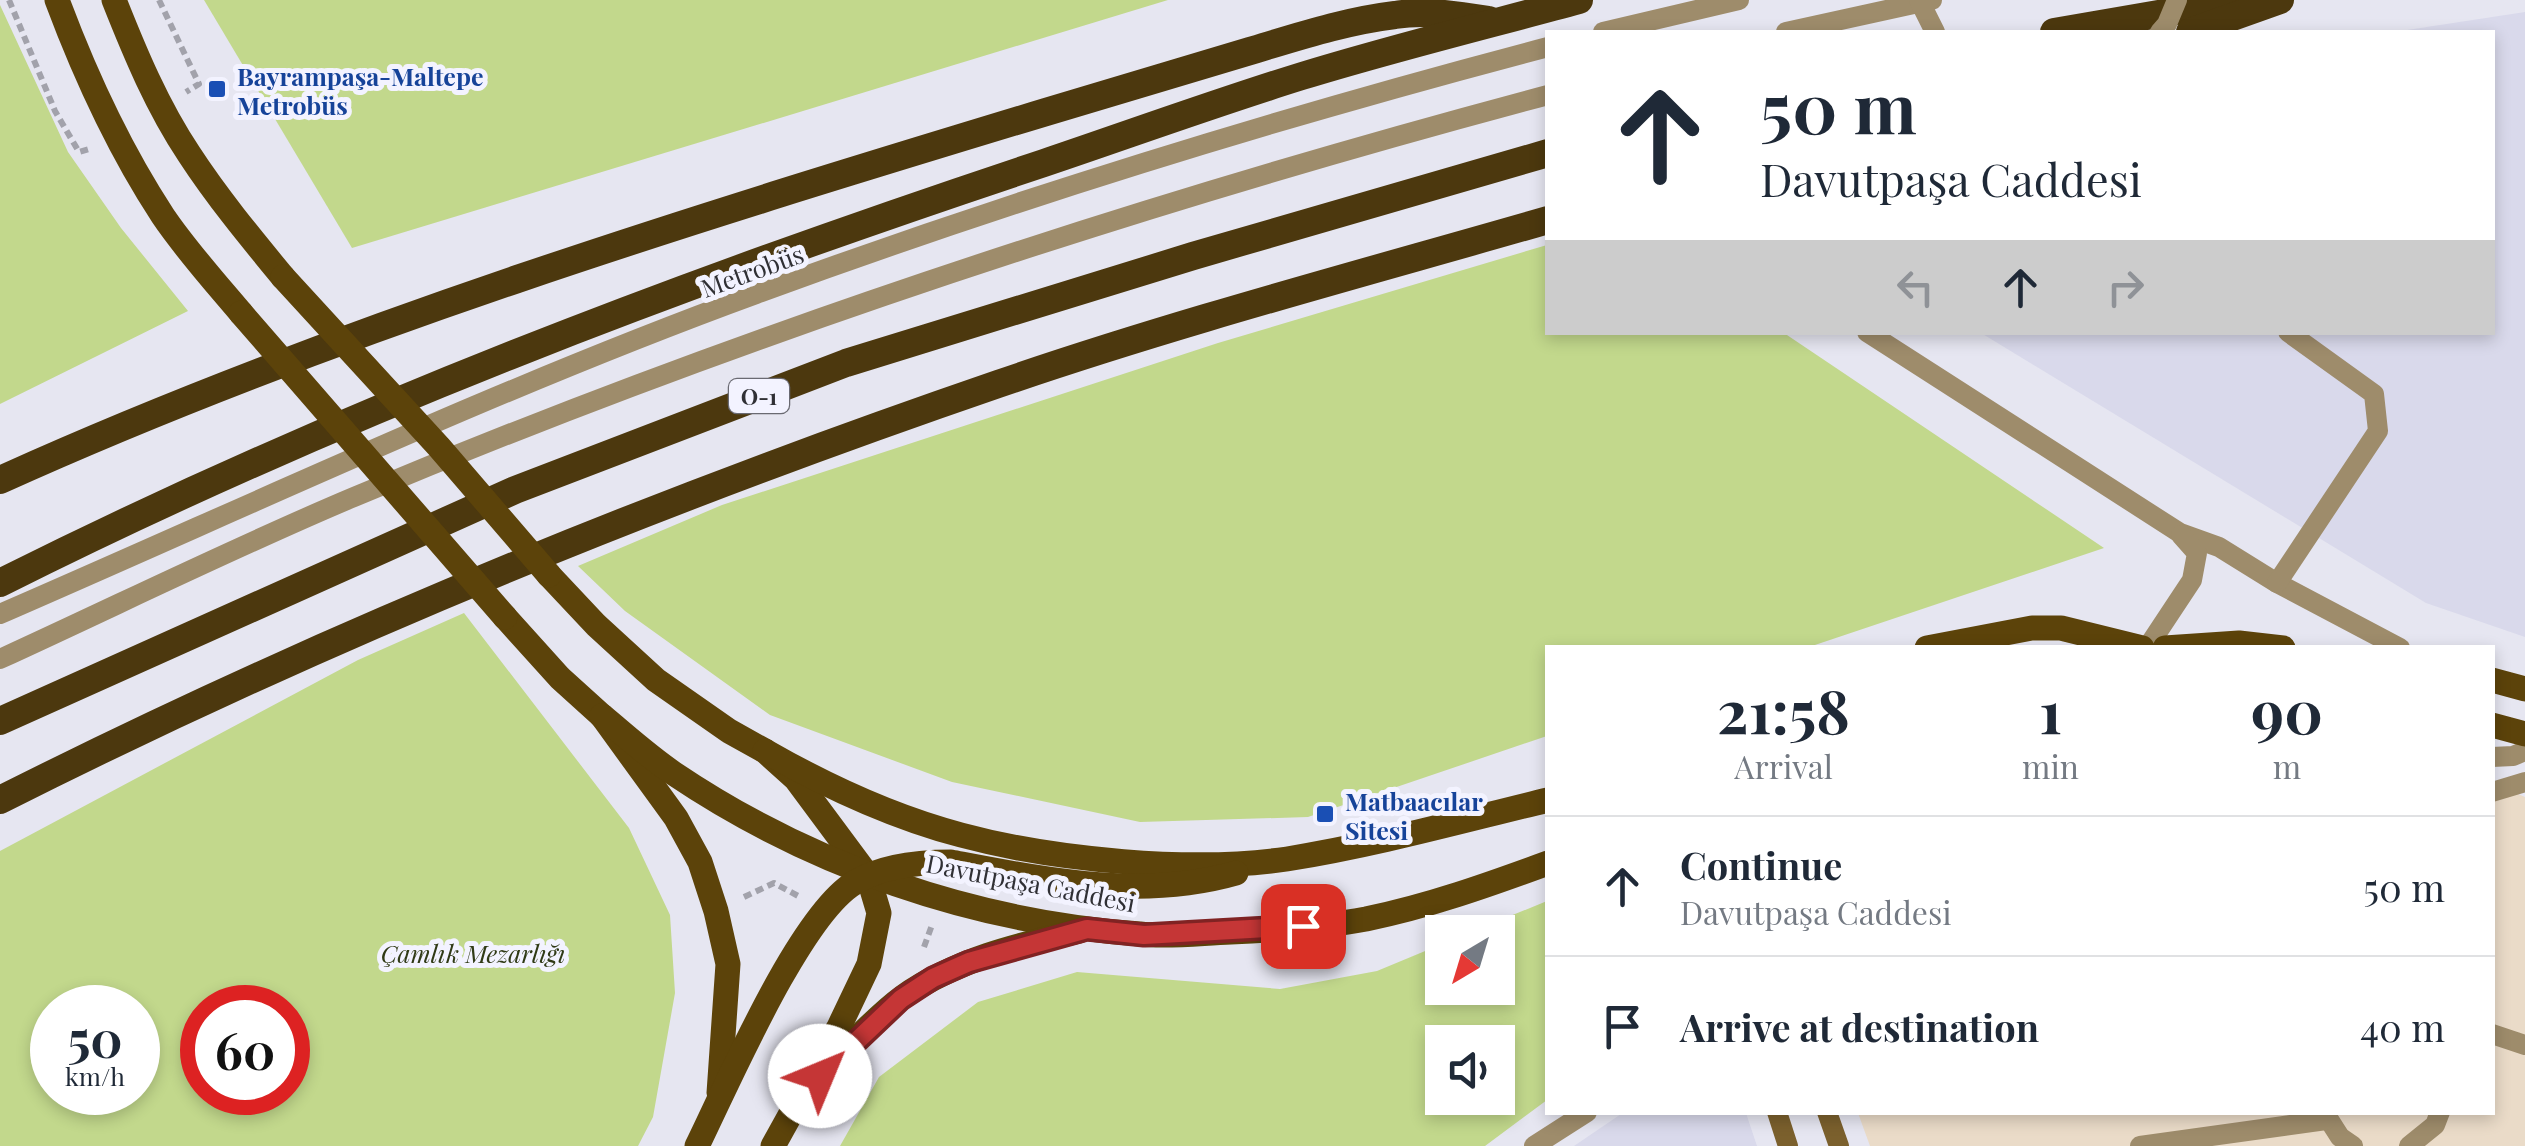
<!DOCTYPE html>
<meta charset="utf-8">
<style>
:root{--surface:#fff;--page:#f6f6f7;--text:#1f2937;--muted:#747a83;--line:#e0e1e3}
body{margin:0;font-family:"Playfair Display",serif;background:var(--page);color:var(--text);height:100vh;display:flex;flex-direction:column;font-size:38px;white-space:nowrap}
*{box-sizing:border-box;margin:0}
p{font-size:32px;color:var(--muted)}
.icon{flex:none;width:55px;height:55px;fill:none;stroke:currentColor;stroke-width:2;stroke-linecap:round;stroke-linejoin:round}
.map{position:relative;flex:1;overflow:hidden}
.sheet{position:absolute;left:1545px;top:645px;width:950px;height:470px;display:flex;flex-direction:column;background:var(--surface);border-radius:0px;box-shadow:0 5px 15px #0003}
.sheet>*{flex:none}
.banner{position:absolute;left:1545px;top:30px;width:950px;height:305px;border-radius:0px;box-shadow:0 5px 15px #0003;background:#fff;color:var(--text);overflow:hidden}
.needle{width:65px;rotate:218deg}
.buttons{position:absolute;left:1425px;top:915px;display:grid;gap:20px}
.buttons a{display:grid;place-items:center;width:90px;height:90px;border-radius:0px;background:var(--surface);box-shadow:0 5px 15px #0003;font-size:50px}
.speed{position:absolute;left:30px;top:985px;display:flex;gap:20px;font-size:50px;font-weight:700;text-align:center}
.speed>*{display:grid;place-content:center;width:130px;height:130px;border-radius:50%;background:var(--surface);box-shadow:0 5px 15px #0003;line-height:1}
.speed small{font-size:25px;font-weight:400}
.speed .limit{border:15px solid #d22;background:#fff;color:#111}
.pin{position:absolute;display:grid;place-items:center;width:85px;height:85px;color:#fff;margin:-42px;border-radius:20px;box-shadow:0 5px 15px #0006}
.me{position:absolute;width:110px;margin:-55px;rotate:45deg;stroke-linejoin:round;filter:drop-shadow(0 0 8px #0008)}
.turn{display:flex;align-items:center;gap:35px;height:210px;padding:0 50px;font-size:45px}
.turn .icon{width:130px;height:130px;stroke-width:2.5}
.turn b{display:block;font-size:70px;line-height:85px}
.lanes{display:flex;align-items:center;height:95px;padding:0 50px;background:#0003;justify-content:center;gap:50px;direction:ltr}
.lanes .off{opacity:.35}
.eta{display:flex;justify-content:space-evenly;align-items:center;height:170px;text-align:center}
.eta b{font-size:60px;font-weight:700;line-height:70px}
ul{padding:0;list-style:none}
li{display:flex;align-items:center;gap:30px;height:140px;padding:0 50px;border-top:2px solid var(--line)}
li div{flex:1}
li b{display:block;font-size:38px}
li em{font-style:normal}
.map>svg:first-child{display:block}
.built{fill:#d9d9eb}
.medical{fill:#eadbc8}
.green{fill:#c2d88c;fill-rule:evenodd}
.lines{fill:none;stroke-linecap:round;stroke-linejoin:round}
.path{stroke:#a2a2ab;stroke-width:6;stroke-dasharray:8 5;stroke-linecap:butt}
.service{stroke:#9e8c6b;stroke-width:20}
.minor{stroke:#9e8c6b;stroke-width:20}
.secondary{stroke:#7b602d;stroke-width:20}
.primary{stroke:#5c430a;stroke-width:25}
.trunk{stroke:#4c380e;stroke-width:28}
.service-bridge{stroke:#9e8c6b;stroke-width:20}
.primary-bridge{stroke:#5c430a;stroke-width:25}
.route-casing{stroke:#802323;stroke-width:25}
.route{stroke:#c53636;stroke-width:18}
.transit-dot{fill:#1a4fb4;stroke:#f3f3ff;stroke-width:4}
.labels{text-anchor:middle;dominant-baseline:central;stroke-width:10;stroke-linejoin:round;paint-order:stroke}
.shield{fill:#f3f3ff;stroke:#6a6a72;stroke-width:2.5}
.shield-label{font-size:22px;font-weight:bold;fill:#303035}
.transit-label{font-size:25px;font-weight:bold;fill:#164399;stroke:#f3f3ff;text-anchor:start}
.street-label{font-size:25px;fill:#303035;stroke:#f3f3ff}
.park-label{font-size:25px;font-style:italic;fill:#303a16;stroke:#f3f3ff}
</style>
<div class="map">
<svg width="2525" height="1146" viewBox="0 0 2525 1146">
<rect width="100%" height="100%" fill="#e6e6f1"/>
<g class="built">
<path d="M2525,12V637L2426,603L1981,333L2492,332V32H2394Z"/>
<path d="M1624,1112L1746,1113L1757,1146H1574Z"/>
</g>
<path class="medical" d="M2493,783L2525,797V1146H1870L1858,1113L2492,1112Z"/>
<g class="green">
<path d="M204,0H1168L352,248Z"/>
<path d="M0,5L68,152L121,228L188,311L0,404Z"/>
<path d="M1547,245L1548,332L1784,333L2104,548L1809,647L1548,648L1547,736L1308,817L1140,822L952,782L770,715L625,611L578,566L722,505L1218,343Z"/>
<path d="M464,613L629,828L670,915L675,993L653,1117L638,1146H0V851L358,660ZM52,1008H138V1092H52ZM202,1008H288V1092H202Z"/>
<path d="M1547,901V1100L1485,1146H840L879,1077L978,1002L1077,972L1280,989L1377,971L1442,944V988H1498V932H1471ZM1498,1042V1098H1442V1042Z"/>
</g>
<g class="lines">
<g class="path">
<path d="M9,0L55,111L79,152L89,149"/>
<path d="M159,0L199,84L186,92"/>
<path d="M744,897L774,883L800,897"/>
<path d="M924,947L932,925"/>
</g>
<g class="service">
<path d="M1603,32L1739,0"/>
<path d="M1786,32L1932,0"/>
<path d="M0,614C249,506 501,387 756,294C1015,199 1281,117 1548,47"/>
<path d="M0,659C118,605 235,547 354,497C741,335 1142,203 1548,95"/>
<path d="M2492,757L2513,756L2525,751"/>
<path d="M2492,792L2525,782"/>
<path d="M2492,1034L2525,1045"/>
<path d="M2324,1112L2340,1137L2353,1146"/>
<path d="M2140,1146L2326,1120"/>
<path d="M2409,1146L2435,1125L2440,1112"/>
</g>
<g class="minor">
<path d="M1867,332L2180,533L2219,547L2277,583L2400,648"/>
<path d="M2277,583L2378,431L2374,394L2288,332"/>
<path d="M2147,648L2192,580L2197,553L2181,535"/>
<path d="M1534,1146L1587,1112"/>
</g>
<g class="secondary">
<path d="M1777,1112L1788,1146"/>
<path d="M1827,1112L1839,1146"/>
</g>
<g class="primary">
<path d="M57,0C85,75 119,149 163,216C186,250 214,281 241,313"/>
<path d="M114,0C135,53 157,106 189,154C217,197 250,237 283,277"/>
<path d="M549,575L596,625L656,680L729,731L765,751L796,779L868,876L879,913L869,964L839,1027L773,1146"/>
<path d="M505,617L560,678L602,716L676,818L700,862L716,911L728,964L719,1093"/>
<path d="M1927,648L2032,628H2061L2142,648"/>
<path d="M2165,648L2239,643L2283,648"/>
<path d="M2492,680L2525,689"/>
<path d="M602,716C625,735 648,756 673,773C811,866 973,922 1140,934C1170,937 1201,933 1231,932C1276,930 1322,927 1366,919C1429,906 1488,885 1548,863"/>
<path d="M2492,725L2525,734"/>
<path d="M765,751C826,786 893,817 961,835C1054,860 1192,873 1287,859C1375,845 1461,821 1548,800"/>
<path d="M822,1073C849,1048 873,1019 903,997C955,960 1018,945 1079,931"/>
<path d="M697,1146C728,1083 799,917 854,883C881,866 921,862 951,862C1046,880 1142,900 1236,873"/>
</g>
<g class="trunk">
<path d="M2054,32L2240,0"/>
<path d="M2190,32L2280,0"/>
<path d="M0,480C334,329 696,218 1046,112C1114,92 1182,71 1250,51C1297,37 1345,21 1395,15C1426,10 1457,15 1489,20"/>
<path d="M0,583C336,414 688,281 1044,163C1130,134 1215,103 1302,76C1393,48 1487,25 1579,0"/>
<path d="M0,721L515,490L846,363L1193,256L1548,153"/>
<path d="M0,800C321,638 657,501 998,384C1178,322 1364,273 1548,220"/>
</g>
<g class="service-bridge">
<path d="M1919,0L1935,32"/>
<path d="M2160,32L2167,24L2177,0"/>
</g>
<g class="primary-bridge">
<path d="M283,277L439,447L549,575"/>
<path d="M241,313L505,617"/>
</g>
</g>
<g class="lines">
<g class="route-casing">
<path id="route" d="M820,1076L901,999L933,978L969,962L1087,929L1144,935L1303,926"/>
</g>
<use href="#route" class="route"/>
</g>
<g class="transit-dot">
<rect x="207" y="79" width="20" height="20" rx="5"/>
<rect x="1315" y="804" width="20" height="20" rx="5"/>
</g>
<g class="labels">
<rect class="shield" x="729" y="379" width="60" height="34" rx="8"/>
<g class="shield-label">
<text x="759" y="396">O-1</text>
</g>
<g class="transit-label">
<text x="237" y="75">Bayrampaşa-Maltepe<tspan x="237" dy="29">Metrobüs</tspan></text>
<text x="1345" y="800">Matbaacılar<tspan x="1345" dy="29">Sitesi</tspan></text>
</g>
<g class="street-label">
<text transform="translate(752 270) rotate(-20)">Metrobüs</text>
<text transform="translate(1031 882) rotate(11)">Davutpaşa Caddesi</text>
</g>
<g class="park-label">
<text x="473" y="952">Çamlık Mezarlığı</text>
</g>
</g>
</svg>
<div class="buttons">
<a><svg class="needle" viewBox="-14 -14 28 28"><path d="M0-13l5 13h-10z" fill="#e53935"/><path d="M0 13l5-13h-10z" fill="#747a83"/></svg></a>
<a><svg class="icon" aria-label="sound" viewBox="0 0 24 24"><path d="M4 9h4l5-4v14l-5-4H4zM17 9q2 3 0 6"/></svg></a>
</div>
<div class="speed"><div>50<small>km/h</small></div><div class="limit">60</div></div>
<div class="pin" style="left:1303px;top:926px;background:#d93025"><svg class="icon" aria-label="arrive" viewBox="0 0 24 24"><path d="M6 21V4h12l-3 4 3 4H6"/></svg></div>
<svg class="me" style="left:820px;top:1076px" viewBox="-20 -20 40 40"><circle r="19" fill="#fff"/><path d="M0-13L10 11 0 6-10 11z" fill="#c53636"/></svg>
<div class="banner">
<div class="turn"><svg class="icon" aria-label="ahead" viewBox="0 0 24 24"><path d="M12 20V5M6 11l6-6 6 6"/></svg><div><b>50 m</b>Davutpaşa Caddesi</div></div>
<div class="lanes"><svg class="icon off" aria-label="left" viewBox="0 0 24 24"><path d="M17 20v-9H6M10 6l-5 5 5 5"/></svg><svg class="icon" aria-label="ahead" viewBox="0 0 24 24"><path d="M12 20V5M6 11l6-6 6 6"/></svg><svg class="icon off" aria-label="right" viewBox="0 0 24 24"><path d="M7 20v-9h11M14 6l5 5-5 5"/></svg></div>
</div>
<section class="sheet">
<div class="eta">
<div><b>21:58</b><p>Arrival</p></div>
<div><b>1</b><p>min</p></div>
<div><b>90</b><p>m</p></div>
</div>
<ul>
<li><svg class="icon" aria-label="ahead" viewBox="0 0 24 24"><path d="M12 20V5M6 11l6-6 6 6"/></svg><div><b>Continue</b><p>Davutpaşa Caddesi</p></div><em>50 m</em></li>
<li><svg class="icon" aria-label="arrive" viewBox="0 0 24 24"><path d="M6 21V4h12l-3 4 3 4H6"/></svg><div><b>Arrive at destination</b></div><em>40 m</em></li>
</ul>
</section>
</div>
